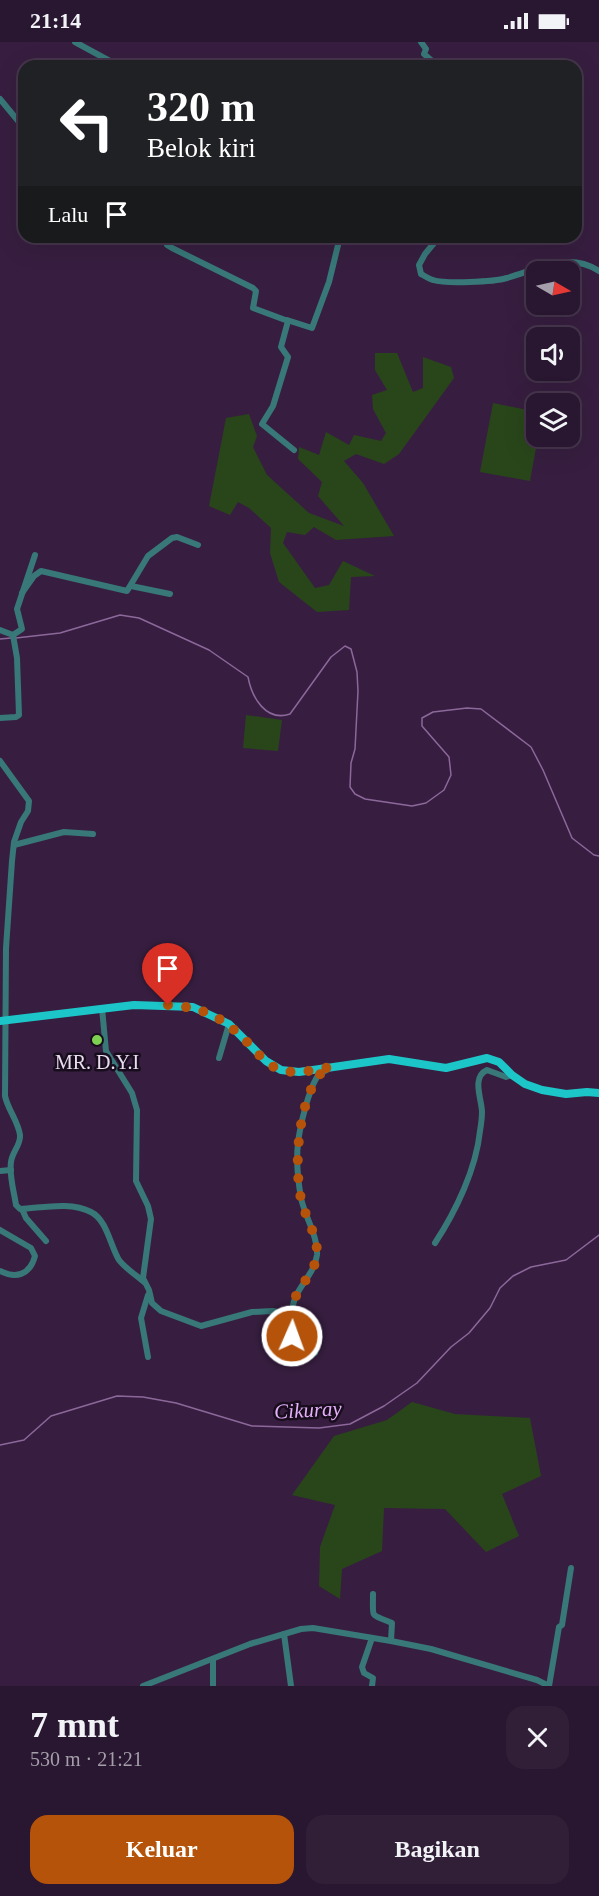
<!DOCTYPE html>
<html lang="id">
<meta charset="utf-8">
<style>
:root{--surface:#291630;--page:#311f38;--text:#f1f3f6;--muted:#a59fab;--line:#45354c;--accent:#b45309}
body{margin:0;font-family:"Times New Roman",serif;background:var(--page);color:var(--text);height:100vh;display:flex;flex-direction:column;font-size:22px;white-space:nowrap}
*{box-sizing:border-box;margin:0}
p{font-size:20px;color:var(--muted)}
.icon{flex:none;width:33px;height:33px;fill:none;stroke:currentColor;stroke-width:2;stroke-linecap:round;stroke-linejoin:round}
.map{position:relative;height:1644px;overflow:hidden}
.drawer{display:flex;flex-direction:column;background:var(--surface);flex:1}
.drawer>*{flex:none}
.top-card{position:absolute;left:18px;top:18px;width:564px;height:183px;border-radius:18px;box-shadow:0 6px 24px #0002,0 0 0 2px var(--line);background:#202124;color:#fff;overflow:hidden}
.needle{width:39px;rotate:99deg}
.tools{position:absolute;left:526px;top:219px;display:grid;gap:12px}
.tools a{display:grid;place-items:center;width:54px;height:54px;border-radius:12px;background:var(--surface);box-shadow:0 6px 24px #0002,0 0 0 2px var(--line);font-size:30px}
.pin{position:absolute;display:grid;place-items:center;width:51px;height:51px;color:#fff;margin:-62px -26px;border-radius:50% 50% 50% 0;rotate:-45deg;box-shadow:0 0 6px #0007}
.pin .icon{rotate:45deg}
.me{position:absolute;width:66px;margin:-33px;rotate:2deg;stroke-linejoin:round;filter:drop-shadow(0 0 4px #0008)}
.turn{display:flex;align-items:center;gap:21px;height:126px;padding:0 30px;font-size:27px}
.turn .icon{width:78px;height:78px;stroke-width:2.5}
.turn b{display:block;font-size:42px;line-height:51px}
.then{display:flex;align-items:center;height:57px;padding:0 30px;background:#0003;gap:12px;font-size:22px}
.round{display:grid;place-items:center;flex:none;width:63px;height:63px;border-radius:18px;background:var(--page)}
.summary{display:flex;align-items:center;justify-content:space-between;height:102px;padding:0 30px}
h1{font-size:36px;font-weight:600;line-height:45px}
.cta{display:flex;gap:12px;margin-top:auto;padding:12px 30px}
.cta a{flex:1;height:69px;border-radius:18px;background:var(--accent);color:#fff;font-size:24px;font-weight:600;line-height:69px;text-align:center}
.cta a+a{background:var(--page);color:var(--text)}
.status{display:flex;justify-content:space-between;align-items:center;height:42px;padding:0 30px;background:var(--surface);direction:ltr}
.status svg{height:16px;fill:currentColor}
.map>svg:first-child{display:block}
.green{fill:#29461a}
.lines{fill:none;stroke-linecap:round;stroke-linejoin:round}
.stream{stroke:#8c689a;stroke-width:1.5}
.minor{stroke:#387879;stroke-width:6}
.major{stroke:#1cc6c8;stroke-width:8}
.route{stroke:#b45309;stroke-width:10;stroke-dasharray:0 18}
.poi-dot{fill:#7ed053;stroke:#180d1d;stroke-width:2}
.labels{text-anchor:middle;dominant-baseline:central;stroke-width:5;stroke-linejoin:round;paint-order:stroke}
.poi-label{font-size:20px;fill:#ecdcf2;stroke:#180d1d}
.water-label{font-size:21px;font-style:italic;fill:#e4aff9;stroke:#180d1d}
</style>
<div class="status"><b>21:14</b><svg viewBox="0 0 49 12"><path d="M0 12V9h3v3zM5 12V6h3v6zM10 12V3h3v9zM15 12V0h3v12zM26 1h20v11H26zM47 4h2v5h-2z"/></svg></div>
<div class="map">
<svg width="599" height="1644" viewBox="0 0 599 1644">
<rect width="100%" height="100%" fill="#371e40"/>
<g class="green">
<path d="M375,311H397L413,350L423,346V315L451,325L454,336L399,412L384,422L356,412L344,419L363,441L394,494L336,498L314,485L305,493L287,490L283,501L315,546L329,543L343,519L375,534L351,535L349,568L317,570L279,540L270,511L271,486L249,466L238,460L230,473L209,464L226,376L249,372L257,394L253,405L267,433L309,471L344,484L318,454L322,440L298,417L299,405L319,413L326,390L349,403L354,393L381,399L386,391L373,367L372,353L387,348L375,328Z"/>
<path d="M493,361L537,370L538,395L530,439L480,430Z"/>
<path d="M246,673L282,678L278,709L243,706Z"/>
<path d="M412,1360L455,1372L530,1376L541,1434L502,1452L519,1494L486,1510L445,1467L384,1466L382,1509L342,1527L340,1557L319,1544L320,1505L335,1463L292,1453L334,1394L387,1378Z"/>
</g>
<g class="lines">
<g class="stream">
<path d="M16,596L60,591L120,573L139,576L209,608L248,635C252,656 266,680 290,672L331,615L345,604L351,607L357,630L358,649L355,707L351,721L350,745L355,752L365,757L412,764L426,761L444,748L451,733L449,715L422,684V676L433,670L467,666L481,667L531,705L543,728L572,796L594,813L599,814"/>
<path d="M0,597L11,596"/>
<path d="M0,1403L24,1398L51,1374L117,1354L143,1355L176,1361L252,1384L319,1386L350,1382L384,1364L417,1341L451,1305L469,1291L490,1266L500,1246L513,1234L531,1225L566,1218L599,1193"/>
</g>
<g class="minor">
<path d="M75,0L119,24"/>
<path d="M421,0L426,7L424,12L438,24"/>
<path d="M0,57L24,86"/>
<path d="M164,195L167,203L172,206L253,246L256,249L253,266L288,279L281,305L288,315L273,364L262,382L294,408"/>
<path d="M439,195L425,212L419,223L421,232C425,234 429,237 433,238C446,242 493,240 507,236C538,227 569,209 599,229"/>
<path d="M287,278L312,286L329,240L340,195"/>
<path d="M131,544L170,552"/>
<path d="M22,551L34,534L41,529L127,549L148,514L172,496L177,495L198,503"/>
<path d="M0,588L13,593"/>
<path d="M13,593L22,587L17,567L35,513"/>
<path d="M0,676L16,675L19,673L17,616L13,593"/>
<path d="M0,719L29,759L28,769L21,780L14,800L12,819L6,906L5,1054C8,1068 18,1079 20,1093C21,1103 12,1110 11,1120C9,1134 14,1149 16,1163L20,1167C42,1166 70,1159 91,1170C107,1178 110,1203 119,1218C125,1226 136,1233 144,1240"/>
<path d="M14,803L64,790L93,792"/>
<path d="M102,966L106,1009L132,1051L137,1068L136,1139L148,1164L151,1177L143,1236L149,1248L152,1261L161,1269L201,1284L252,1270L273,1269L292,1273"/>
<path d="M219,1016L229,982"/>
<path d="M0,1129L11,1128"/>
<path d="M22,1167L26,1176L46,1199"/>
<path d="M0,1188L31,1206L35,1214C30,1233 16,1237 0,1229"/>
<path d="M435,1201C456,1169 476,1127 480,1089C481,1083 482,1077 482,1070C482,1058 471,1035 487,1028L506,1035L512,1033"/>
<path d="M318,1293L315,1311L303,1318L295,1317C288,1306 290,1266 296,1254C302,1241 315,1229 317,1213C318,1194 305,1175 301,1156C298,1139 296,1119 298,1101C300,1084 308,1050 317,1035C320,1032 324,1029 328,1027"/>
<path d="M148,1315L141,1276L148,1253"/>
<path d="M373,1552C373,1579 370,1571 392,1581L391,1599"/>
<path d="M284,1592L291,1644"/>
<path d="M143,1644L250,1602L301,1587L313,1586L391,1599L431,1607L537,1638L549,1644"/>
<path d="M213,1644V1617"/>
<path d="M372,1644L373,1636L364,1631L362,1625L372,1596"/>
<path d="M549,1644L559,1585L562,1583L571,1526"/>
</g>
<path class="major" d="M0,979L134,963L193,965L229,982L266,1019L281,1028L299,1030L389,1017L446,1026L487,1016L499,1020L512,1033L525,1042L542,1048L566,1052L587,1050L599,1051"/>
</g>
<g class="lines">
<path class="route" d="M168,963C206,966 221,974 249,1002C257,1010 265,1021 276,1026C293,1034 314,1028 331,1025C326,1028 320,1031 317,1036C298,1067 294,1122 301,1157C305,1175 318,1194 317,1213C315,1229 302,1241 296,1254C290,1266 292,1282 292,1294"/>
</g>
<circle class="poi-dot" cx="97" cy="998" r="6"/>
<g class="labels">
<g class="poi-label">
<text x="97" y="1020">MR. D.Y.I</text>
</g>
<g class="water-label">
<text transform="translate(308 1368) rotate(-3)">Cikuray</text>
</g>
</g>
</svg>
<div class="tools">
<a><svg class="needle" viewBox="-14 -14 28 28"><path d="M0-13l5 13h-10z" fill="#e53935"/><path d="M0 13l5-13h-10z" fill="#a59fab"/></svg></a>
<a><svg class="icon" aria-label="sound" viewBox="0 0 24 24"><path d="M4 9h4l5-4v14l-5-4H4zM17 9q2 3 0 6"/></svg></a>
<a><svg class="icon" aria-label="layers" viewBox="0 0 24 24"><path d="M12 4l9 5-9 5-9-5zM3 14l9 5 9-5"/></svg></a>
</div>
<div class="pin" style="left:168px;top:963px;background:#d93025"><svg class="icon" aria-label="arrive" viewBox="0 0 24 24"><path d="M6 21V4h12l-3 4 3 4H6"/></svg></div>
<svg class="me" style="left:292px;top:1294px" viewBox="-20 -20 40 40"><circle r="17" fill="#b45309" stroke="#fff" stroke-width="3"/><path d="M0-11L8 9 0 5-8 9z" fill="#fff"/></svg>
<div class="top-card">
<div class="turn"><svg class="icon" aria-label="left" viewBox="0 0 24 24"><path d="M17 20v-9H6M10 6l-5 5 5 5"/></svg><div><b>320 m</b>Belok kiri</div></div>
<div class="then">Lalu<svg class="icon" aria-label="arrive" viewBox="0 0 24 24"><path d="M6 21V4h12l-3 4 3 4H6"/></svg></div>
</div>
</div>
<section class="drawer">
<div class="summary"><div><h1>7 mnt</h1><p>530 m · 21:21</p></div><a class="round"><svg class="icon" aria-label="close" viewBox="0 0 24 24"><path d="M6 6l12 12M18 6L6 18"/></svg></a></div>
<div class="cta"><a>Keluar</a><a>Bagikan</a></div>
</section>
